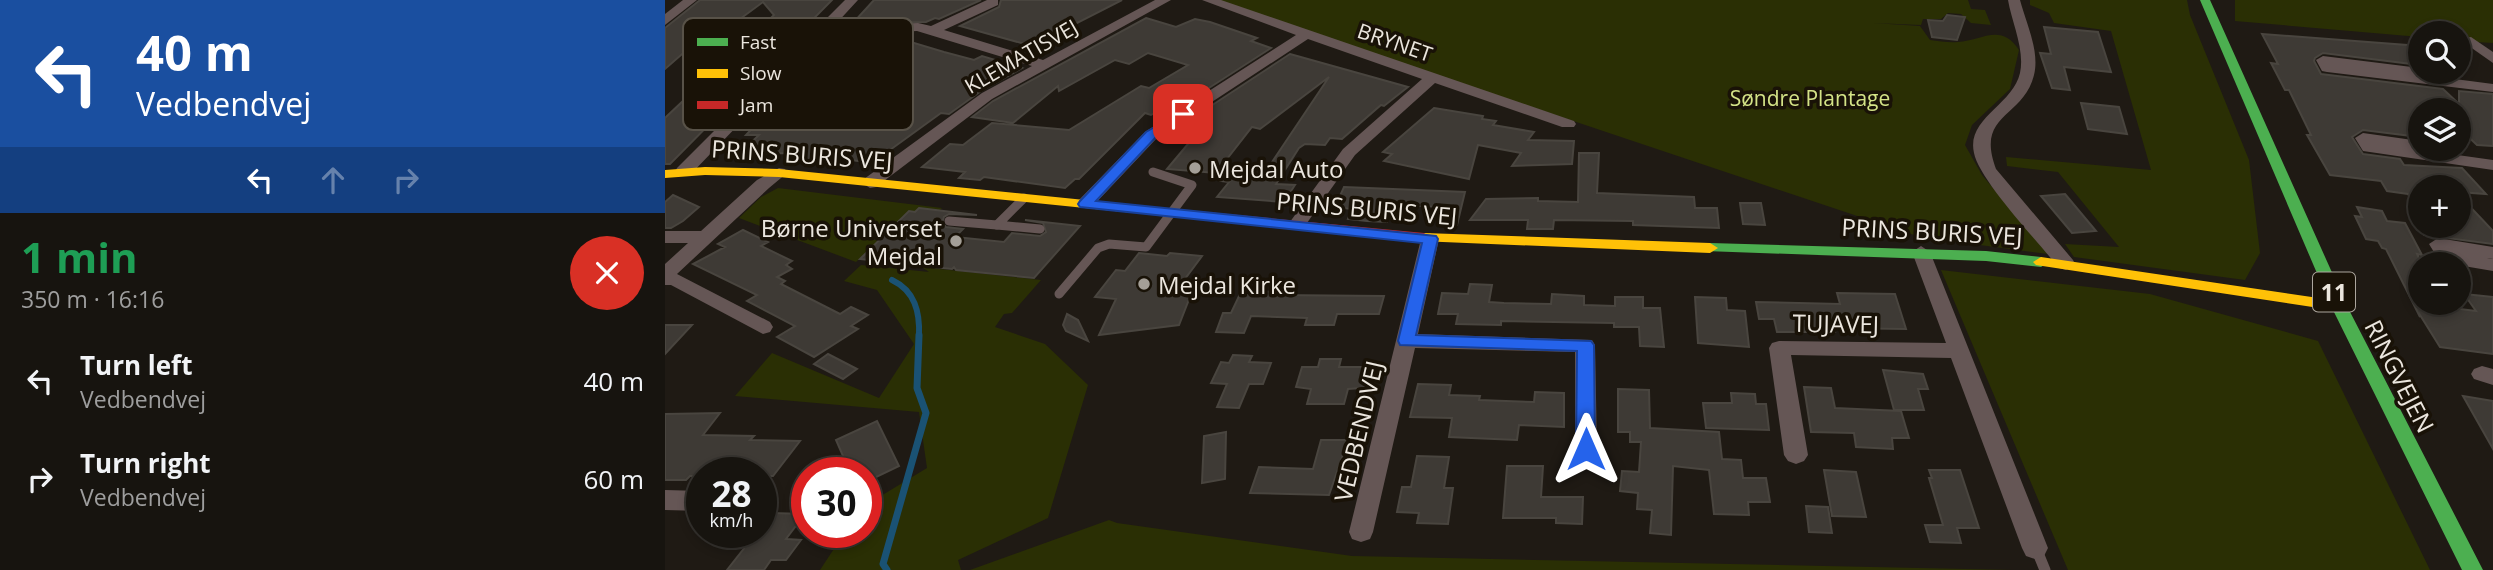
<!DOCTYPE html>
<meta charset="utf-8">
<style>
:root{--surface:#17140f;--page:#24211d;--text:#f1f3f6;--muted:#9e9e9e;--line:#36332f}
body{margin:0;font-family:"Open Sans",sans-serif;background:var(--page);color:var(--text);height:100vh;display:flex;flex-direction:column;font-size:26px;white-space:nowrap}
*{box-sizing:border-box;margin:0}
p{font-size:23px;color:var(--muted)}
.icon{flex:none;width:38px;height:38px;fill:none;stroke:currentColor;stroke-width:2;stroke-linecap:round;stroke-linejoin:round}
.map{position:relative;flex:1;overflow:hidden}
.sheet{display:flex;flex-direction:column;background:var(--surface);width:665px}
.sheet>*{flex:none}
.guide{background:#1a4fa0;color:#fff;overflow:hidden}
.tools{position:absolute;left:1743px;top:21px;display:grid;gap:14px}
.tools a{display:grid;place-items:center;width:63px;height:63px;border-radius:50%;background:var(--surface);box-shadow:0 4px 10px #0003,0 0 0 2px var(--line);font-size:35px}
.speed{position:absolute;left:21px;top:457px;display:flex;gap:14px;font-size:35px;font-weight:700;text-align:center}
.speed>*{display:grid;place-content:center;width:91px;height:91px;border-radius:50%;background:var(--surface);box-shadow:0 4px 10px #0003,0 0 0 2px var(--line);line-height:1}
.speed small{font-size:18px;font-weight:400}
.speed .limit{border:10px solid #d22;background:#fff;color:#111}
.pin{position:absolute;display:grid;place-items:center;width:60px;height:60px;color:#fff;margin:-30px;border-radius:14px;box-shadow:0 4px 10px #0006}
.me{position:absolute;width:77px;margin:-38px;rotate:0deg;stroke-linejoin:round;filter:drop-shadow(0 0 5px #0008)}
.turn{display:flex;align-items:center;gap:24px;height:147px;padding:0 21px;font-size:32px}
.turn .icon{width:91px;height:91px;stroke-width:2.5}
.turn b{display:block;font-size:49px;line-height:60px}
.lanes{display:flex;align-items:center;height:66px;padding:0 21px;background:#0003;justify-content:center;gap:35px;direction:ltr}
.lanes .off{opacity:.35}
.round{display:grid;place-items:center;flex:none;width:74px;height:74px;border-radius:37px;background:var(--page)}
.headline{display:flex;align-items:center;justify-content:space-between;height:119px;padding:0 21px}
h1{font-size:42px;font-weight:700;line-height:52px;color:#1e9e55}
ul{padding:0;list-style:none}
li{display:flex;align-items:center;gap:21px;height:98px;padding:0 21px}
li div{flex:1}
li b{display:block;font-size:26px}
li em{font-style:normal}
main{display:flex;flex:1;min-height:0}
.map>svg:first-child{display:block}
.green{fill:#2a2f04}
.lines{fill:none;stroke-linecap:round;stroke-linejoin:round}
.stream-far1{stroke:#1a5274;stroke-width:6}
.stream{stroke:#1a5274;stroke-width:7}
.building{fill:#3e3a35;stroke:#49453f;stroke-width:2}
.lane-far1{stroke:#655655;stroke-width:9}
.lane{stroke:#655655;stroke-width:11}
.street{fill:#655655;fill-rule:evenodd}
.fast{fill:#4caf50;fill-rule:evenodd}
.slow{fill:#ffc107;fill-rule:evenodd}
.jam{fill:#c62828;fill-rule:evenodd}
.route{fill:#2563eb;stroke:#184099;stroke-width:2}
.poi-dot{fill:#a49f97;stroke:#191207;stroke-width:2.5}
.labels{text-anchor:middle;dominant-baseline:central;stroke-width:7;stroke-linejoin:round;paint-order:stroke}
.far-street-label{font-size:21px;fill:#ebe6de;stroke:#191207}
.far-park-label{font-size:21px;fill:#d4e387;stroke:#191207}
.shield{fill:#191207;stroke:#aca69e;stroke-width:2}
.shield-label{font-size:23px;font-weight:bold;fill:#ebe6de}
.street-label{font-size:24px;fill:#ebe6de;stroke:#191207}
.poi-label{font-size:24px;fill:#ebe6de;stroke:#191207;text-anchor:start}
.key{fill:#191207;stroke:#585248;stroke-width:2}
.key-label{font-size:19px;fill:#ebe6de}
</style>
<main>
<section class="sheet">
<div class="guide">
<div class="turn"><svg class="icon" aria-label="left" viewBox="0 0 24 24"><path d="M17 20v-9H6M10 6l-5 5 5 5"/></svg><div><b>40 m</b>Vedbendvej</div></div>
<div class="lanes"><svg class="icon" aria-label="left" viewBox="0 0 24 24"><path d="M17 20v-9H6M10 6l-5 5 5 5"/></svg><svg class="icon off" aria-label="ahead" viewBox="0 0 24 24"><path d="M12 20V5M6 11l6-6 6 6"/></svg><svg class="icon off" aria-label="right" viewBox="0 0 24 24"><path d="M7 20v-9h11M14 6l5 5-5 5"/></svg></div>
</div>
<div class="headline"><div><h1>1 min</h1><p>350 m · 16:16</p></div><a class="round" style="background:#d93025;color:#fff"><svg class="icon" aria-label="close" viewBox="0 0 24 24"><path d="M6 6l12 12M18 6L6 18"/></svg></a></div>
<ul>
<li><svg class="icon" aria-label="left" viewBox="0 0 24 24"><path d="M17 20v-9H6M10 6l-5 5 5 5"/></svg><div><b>Turn left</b><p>Vedbendvej</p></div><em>40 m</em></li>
<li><svg class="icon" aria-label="right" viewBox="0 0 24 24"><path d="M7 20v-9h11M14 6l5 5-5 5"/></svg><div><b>Turn right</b><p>Vedbendvej</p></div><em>60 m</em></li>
</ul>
</section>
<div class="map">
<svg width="1828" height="570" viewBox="0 0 1828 570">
<rect width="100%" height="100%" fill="#1f1a14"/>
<g class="green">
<path d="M547,0H1303L1306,9L1320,10L1326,25L1306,23L1296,14L1283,13L1276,19H1258L1256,25L1208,23L1255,26L1265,40C1274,41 1284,43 1293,42C1316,41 1336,22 1354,50L1345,89L1307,125L1300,145L1317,175L1383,254L1255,237Z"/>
<path d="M1365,0H1522L1525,15L1584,160L1595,253L1580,280L1409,257L1400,244L1454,247L1393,172L1342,166L1341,157L1486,170L1446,31L1389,23L1384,13L1365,5Z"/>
<path d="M1570,0H1828V43L1794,41V33H1755V37L1570,21Z"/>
<path d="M113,188L277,208L262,221L256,231L218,228L205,238L213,241L191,262L74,218L96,197Z"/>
<path d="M196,265L264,272L257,267L376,280L347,313L339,314L330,327L380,344L423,385L383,518L293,560L296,570H155L180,532H201V505L262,468L254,412L70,396L107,353L214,398L249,344L212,290L179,281Z"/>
<path d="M1276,270L1485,294L1653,341L1765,570H1403Z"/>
<path d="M444,520L452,523L687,556L1348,570H305Z"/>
</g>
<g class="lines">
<path class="stream-far1" d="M227,280C250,291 255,312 254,336"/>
<path class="stream" d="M222,570L218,564L261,413L252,388L254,335"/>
</g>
<g class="building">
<path d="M35,0H167L5,164H0V118L109,15L98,2L64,27H48L0,69V28Z"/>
<path d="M209,0H316L274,19L270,18L261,22L188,23Z"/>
<path d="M336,0H457L367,46L295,26L334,7Z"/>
<path d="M1282,15L1300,17L1292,40L1267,37L1263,20L1278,21Z"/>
<path d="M481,18L511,27L530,19L545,22L592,38L586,41L606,48L502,115L491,112L486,115L480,113L414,179H410L400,188L319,177L315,180L294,178L300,172L257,167L285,144L298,145L327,123L404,130L476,86L484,88L523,65L483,53L464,64L450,60L394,91L393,86L348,123L307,117L328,101Z"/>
<path d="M1379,27L1433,32L1446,72L1399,67L1405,90L1387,88L1375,53L1386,54Z"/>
<path d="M234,34L229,37L279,52L309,60L317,56L357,68L316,91L284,114L276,113L207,163L158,156L150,162L121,158L128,153L74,154L94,135H81L173,37Z"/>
<path d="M1597,34L1755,46V65L1658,53L1650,58L1649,61L1656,74L1778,89L1794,104V91L1828,94V146L1812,145L1794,128V110L1755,107V137L1698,130L1687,137L1698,154L1735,159L1739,165L1797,168L1821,194L1794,192V187L1755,184V215L1743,194L1722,191L1716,181L1665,175L1642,135H1646L1624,90H1620L1606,63L1613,64Z"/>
<path d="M625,54L743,87L719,106L716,105L677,139L665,138L660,145L640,144L634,148L611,184L630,185L619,202L552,197L564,182L556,181L567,167L601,171L664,77L595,129L587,127L551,173L502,169L528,138L514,137L527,122L523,121Z"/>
<path d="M1416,103L1454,107L1462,134L1423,129Z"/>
<path d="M769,108L818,116L817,119L831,121L828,125L869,132L863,140L909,141L907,164L847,166L856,153L813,145L804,179L719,161L727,154L718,152Z"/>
<path d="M914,153H934L932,193L1029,197L1030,208H1052L1054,228L968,225V221L889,220L888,229H862L863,220H805L821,199L873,198V201L913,202Z"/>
<path d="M679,187L800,192L792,225L773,224L778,207L728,205L722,222L702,221L683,219L687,209L670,207Z"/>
<path d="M1400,194L1431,231L1407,233L1376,196Z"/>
<path d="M8,195L34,207L18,221L6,228H0V202Z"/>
<path d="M1794,195L1828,231V244L1759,235L1760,226H1794Z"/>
<path d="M1075,203H1096L1100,225L1078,224Z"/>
<path d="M1692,207L1717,211L1722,221L1740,223L1757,255L1752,254L1755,260V304L1811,311L1799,294L1828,297V354L1775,347L1755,315V317L1721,249L1717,248L1713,241L1701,239L1690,216L1697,217Z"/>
<path d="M254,208L312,215L284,214L279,217L277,223L281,227L298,229L290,237L339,242L347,233L375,236L381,232L378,223L360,220L415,226L369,278L291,270L289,267L287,269L195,259L244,211L250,212Z"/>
<path d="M78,230L103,242L96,246L127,261L121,265L127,269L112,277L120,281L116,284L175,314L186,307L203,315L186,326L193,329L149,357L112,337L130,326L82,301L92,295L28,264L60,247L53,244Z"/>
<path d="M474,253L502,256L505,253L537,256L517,283L530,284L514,325L434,335L451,299L430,297L451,270L460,271Z"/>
<path d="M805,284L827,285L824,302L839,303L886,304L887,294L919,296V305L950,306V297H978V308H995L999,347L975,346L974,327H949V323L836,321V325L791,324L793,314H773L777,293L803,294Z"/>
<path d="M589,291L610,292L609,295L719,296L714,314H672L669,325H640L642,318L586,316L579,333L551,332L558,313H566L575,294H588Z"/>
<path d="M1172,293L1230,294L1241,329L1169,328L1170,332H1112L1109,319H1094L1091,302L1175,304Z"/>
<path d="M1030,297L1061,298L1062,310L1080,311L1084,347L1033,343Z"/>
<path d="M402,314L413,320L423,341L401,331L398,325Z"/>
<path d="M0,325H27L0,354Z"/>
<path d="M163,354L192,369L178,379L149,364Z"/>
<path d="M568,355L587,356L584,362L606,363L598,384H584L574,408L552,407L562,384L546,383L556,362L564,363Z"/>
<path d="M655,359H676L674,367H704L703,371H713L709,387L683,389L679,404H642L646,389L631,387L637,367H653Z"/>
<path d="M1218,370L1258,374L1263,389H1253L1259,410H1229Z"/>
<path d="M753,384L786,385L784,395L815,396L814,400L869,402L870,392L899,393V427L854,425L852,440L784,437L787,418L745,417Z"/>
<path d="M1139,387L1166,388L1170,408L1236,411L1244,438H1227L1228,449L1191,447L1189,433L1146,432Z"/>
<path d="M953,389L984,390L985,428L1054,432L1057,459L1076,460L1078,478H1101L1105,502H1083L1084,515L1049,514L1044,470L1008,466L1006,535L985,533L987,510L972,509L973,493L955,491L957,471L974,472L976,442H965V432H953Z"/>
<path d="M1066,393L1090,394L1091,404H1101L1104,430L1041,428L1038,403H1067Z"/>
<path d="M1798,396L1828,401V449Z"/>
<path d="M55,413L38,435L89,436L85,440L135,441L108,476H96V472H37V476H25L21,480H0V414Z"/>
<path d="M212,421L234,466L201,482V472H185L171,440Z"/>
<path d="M561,432L560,479L537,483L539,436Z"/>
<path d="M656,440H683L664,495L585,493L594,467L648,469Z"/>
<path d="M752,456L784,457L779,488H788L783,524L752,523L754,513L732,512L737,487H746Z"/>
<path d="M842,466H878L876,497H918L917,524L891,523V518H838Z"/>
<path d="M1159,470L1191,472L1201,517L1167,516Z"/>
<path d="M1264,470H1295L1314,528H1292L1296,543L1265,542L1260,525H1278L1264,478H1267Z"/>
<path d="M1141,506L1163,507L1167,533L1144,532Z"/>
<path d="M106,513L140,514L121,539L136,540L121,560H106L99,570H62L92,532H96V526Z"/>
</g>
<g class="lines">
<g class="lane-far1">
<path d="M359,198L332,225L375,229"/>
<path d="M284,221L332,225"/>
<path d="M394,294L433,248L444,244L481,247L527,185L488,172"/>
</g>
<path class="lane" d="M1371,548L1380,570"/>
<g class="street">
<path d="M18,0H32L0,25V14Z"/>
<path d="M180,0H193L169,26L253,23L266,26L322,0H333V5L279,30L378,60L490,0H506L327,99L211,187L205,188L197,183L199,179L317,93L367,66L252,31L160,35L24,176H12L10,172L12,168Z"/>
<path d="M537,0H556L909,121L911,124L909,127H897L770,83L690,155L637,230H625L622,226L678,149L757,79L643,39L492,138L426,208H414L411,204L414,200L480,132L631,35Z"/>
<path d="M1343,0H1355C1361,23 1375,51 1369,75C1358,119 1310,113 1331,169L1408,260L1410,264L1401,270L1394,268C1375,244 1314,180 1309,153C1301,118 1348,105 1355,73C1360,50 1347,23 1343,0Z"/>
<path d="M1806,37L1828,52V63L1801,44V38Z"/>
<path d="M1658,56L1755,68V72H1762L1759,75L1828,84V92L1662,72L1657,71L1651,60Z"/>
<path d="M1698,133L1755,141V149H1761L1757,150L1828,160V170L1698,151L1690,138Z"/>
<path d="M114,168L120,169L122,173L104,188L12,274L105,322L108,327L105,332L98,334L6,285H0V264L23,243H0V231H36L92,180Z"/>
<path d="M765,233L774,239L753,334L927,340L930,345L932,449L929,455L921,458L913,455L910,449V352L750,348L708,532L705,539L696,542L687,539L684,532L756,239Z"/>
<path d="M1773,238L1828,247V259L1787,252L1828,259V271L1775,262L1764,244Z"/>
<path d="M1256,246L1265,252L1383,548L1379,556L1370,559L1361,556L1357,548L1286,358L1126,355L1143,455L1139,461L1131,464L1123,461L1119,455L1104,348L1107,343L1114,341L1281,343L1247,252Z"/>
<path d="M1817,366L1828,369V385L1809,379L1806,374L1809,369Z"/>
<path d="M0,490L37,491V511L0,510Z"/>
</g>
<g class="fast">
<path d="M1535,0H1545L1682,306L1818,570H1797L1666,306Z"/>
<path d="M1045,243L1321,251L1376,257L1384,262L1376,267L1321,261L1040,251L1037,248L1040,245Z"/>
</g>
<g class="slow">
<path d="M40,167L114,169L469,205L476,209L469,213L114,177L40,175L0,178V170Z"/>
<path d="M759,233L1045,243L1053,248L1045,253L754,241L752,238L754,235Z"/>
<path d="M1376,257L1674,301L1682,306L1674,311L1371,265L1368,262Z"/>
</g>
<path class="jam" d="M469,205L759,233L766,238L759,243L464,212L462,209L464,206Z"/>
</g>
<path class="route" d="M518,110L522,111V116L491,137L431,201L771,236L773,239L751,335L926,341L929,345L930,449L928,454L921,456L914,454L911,449L912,351L735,345L733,341L757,243L415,207L413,204L415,201L481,132Z"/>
<g class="poi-dot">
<circle cx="530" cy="168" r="7"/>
<circle cx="291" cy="241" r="7"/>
<circle cx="479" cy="284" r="7"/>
</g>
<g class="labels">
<g class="far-street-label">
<text transform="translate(730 42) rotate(19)">BRYNET</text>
<text transform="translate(356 56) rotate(-30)">KLEMATISVEJ</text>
</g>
<g class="far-park-label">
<text x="1145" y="98">Søndre Plantage</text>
</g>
<rect class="shield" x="1648" y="272.5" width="42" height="39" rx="5"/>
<g class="shield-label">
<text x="1669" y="292">11</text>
</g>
<g class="street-label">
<text transform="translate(137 154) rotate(4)">PRINS BURIS VEJ</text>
<text transform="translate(702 208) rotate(5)">PRINS BURIS VEJ</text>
<text transform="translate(1267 231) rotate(3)">PRINS BURIS VEJ</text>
<text transform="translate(1171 323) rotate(1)">TUJAVEJ</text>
<text transform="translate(1735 376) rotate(63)">RINGVEJEN</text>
<text transform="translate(693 431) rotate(-77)">VEDBENDVEJ</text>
</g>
<g class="poi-label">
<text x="544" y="168">Mejdal Auto</text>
<text x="277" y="227" text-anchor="end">Børne Universet<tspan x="277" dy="28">Mejdal</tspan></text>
<text x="493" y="284">Mejdal Kirke</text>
</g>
</g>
<rect x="18" y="18" width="230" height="112" rx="10" class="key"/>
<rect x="32" y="38" width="31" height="8" fill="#4caf50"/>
<rect x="32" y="69" width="31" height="9" fill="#ffc107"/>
<rect x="32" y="101" width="31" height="8" fill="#c62828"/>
<g class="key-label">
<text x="75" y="49">Fast</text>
<text x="75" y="80">Slow</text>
<text x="75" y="112">Jam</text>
</g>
</svg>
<div class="tools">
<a><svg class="icon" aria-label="search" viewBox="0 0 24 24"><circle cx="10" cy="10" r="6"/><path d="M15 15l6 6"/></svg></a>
<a><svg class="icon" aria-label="layers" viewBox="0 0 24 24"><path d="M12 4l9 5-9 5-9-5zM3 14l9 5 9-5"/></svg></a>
<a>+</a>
<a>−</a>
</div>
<div class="speed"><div>28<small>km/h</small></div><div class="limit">30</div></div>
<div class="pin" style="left:518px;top:114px;background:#d93025"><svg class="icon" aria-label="arrive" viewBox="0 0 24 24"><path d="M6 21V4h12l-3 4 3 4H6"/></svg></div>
<svg class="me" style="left:921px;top:449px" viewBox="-20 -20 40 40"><path d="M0-17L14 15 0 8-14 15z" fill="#2563eb" stroke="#fff" stroke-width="4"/></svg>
</div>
</main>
